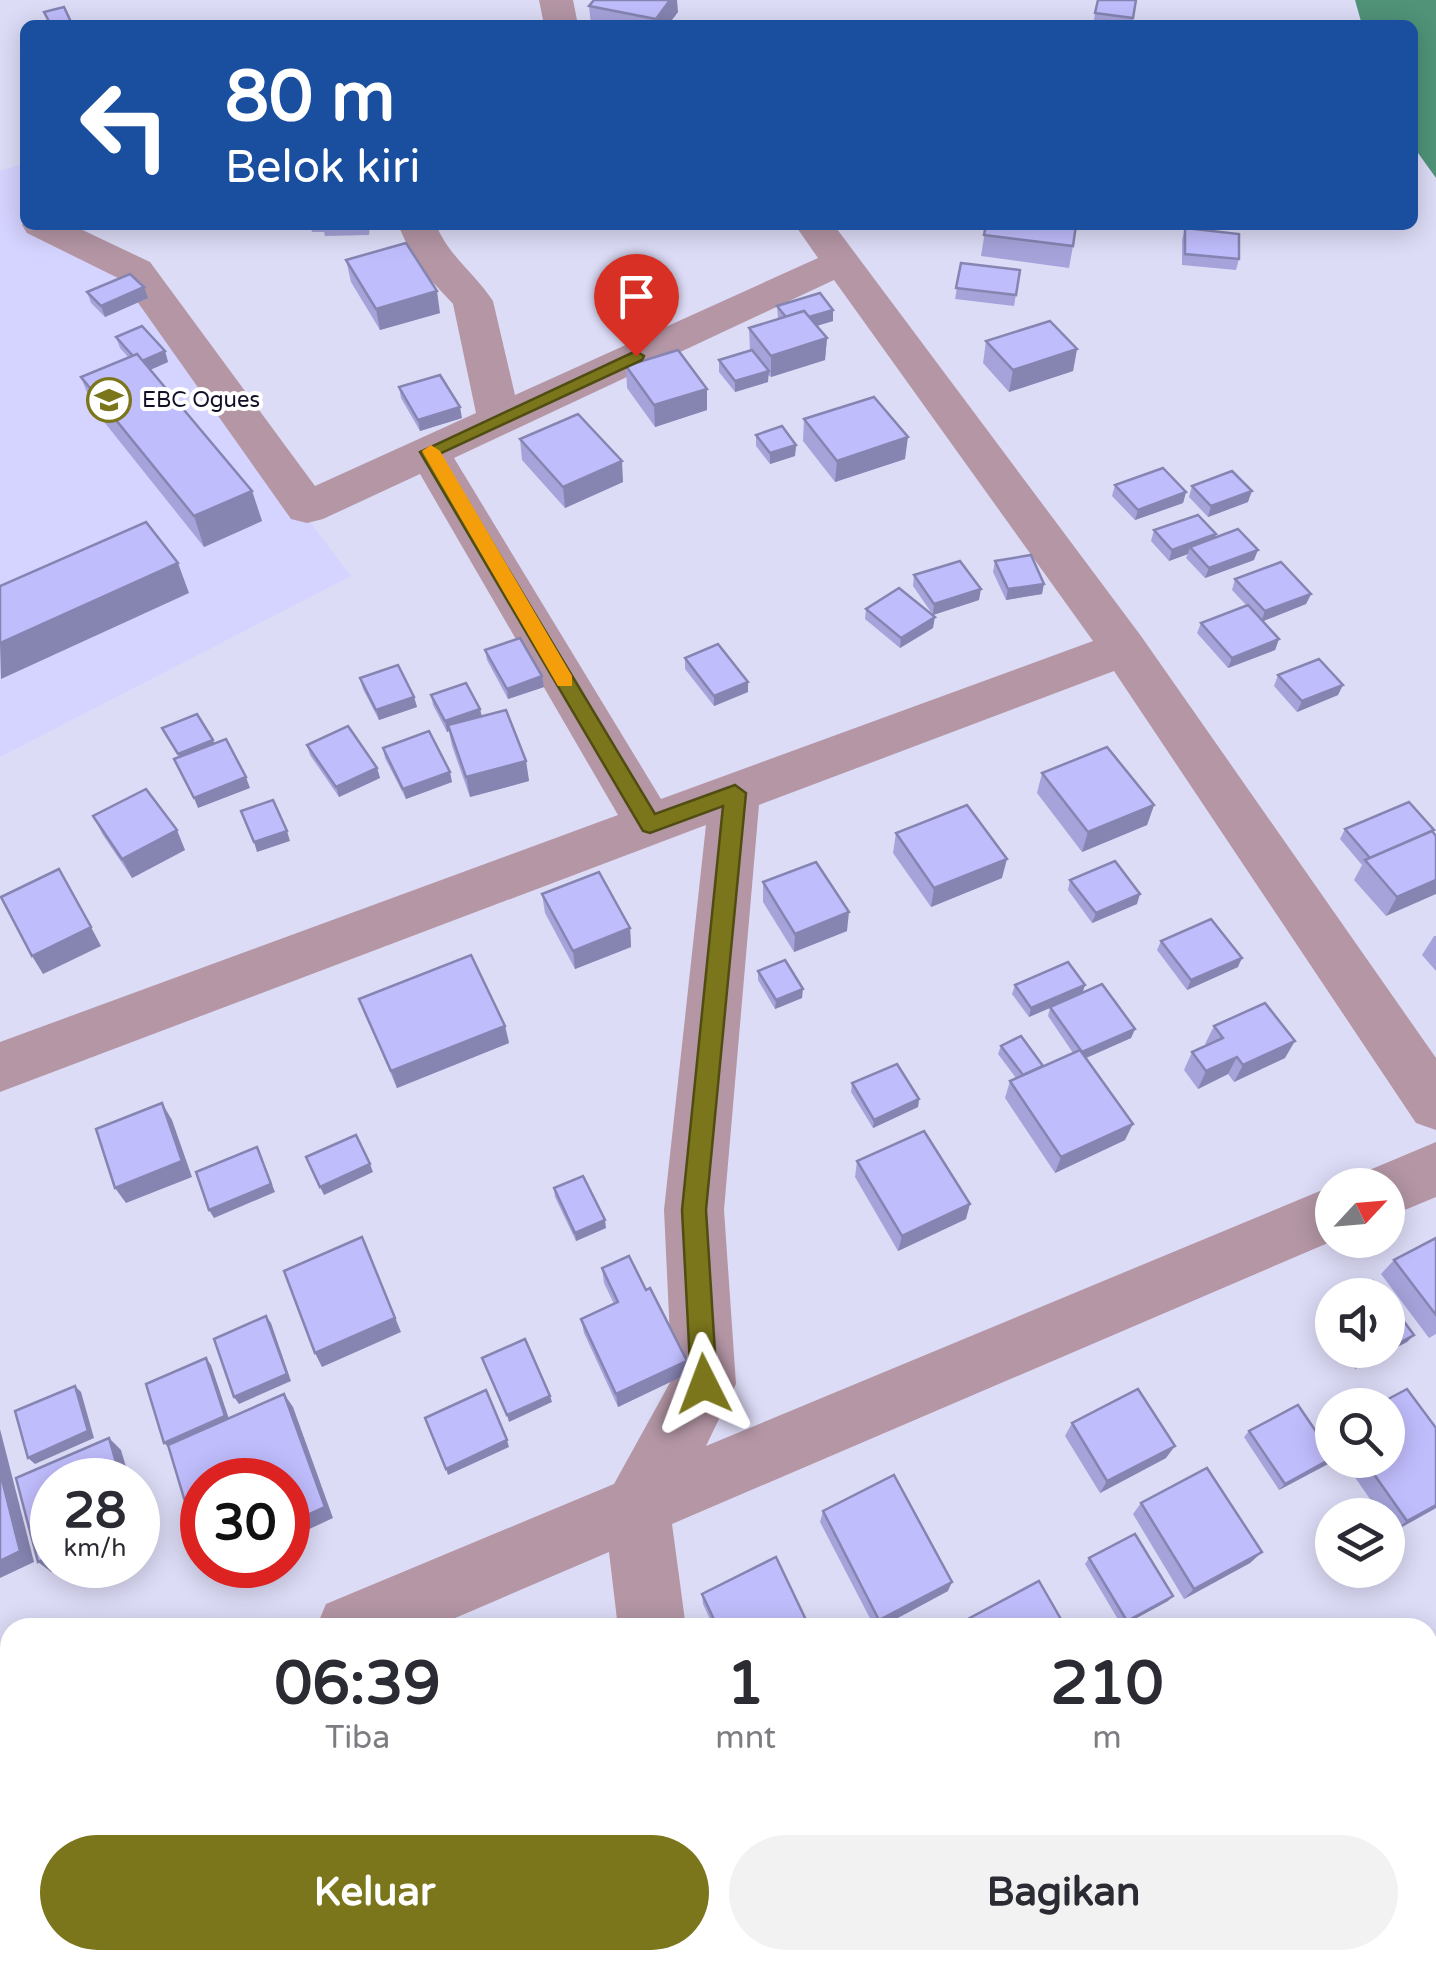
<!DOCTYPE html>
<html lang="id">
<style>
:root{--surface:#fff;--page:#f2f2f3;--text:#2b2b33;--muted:#7c7c81;--accent:#7b761b}
body{margin:0;font-family:"Varela Round",sans-serif;background:var(--page);color:var(--text);height:100vh;display:flex;flex-direction:column;font-size:38px;white-space:nowrap}
*{box-sizing:border-box;margin:0}
p{font-size:32px;color:var(--muted)}
.icon{flex:none;width:55px;height:55px;fill:none;stroke:currentColor;stroke-width:2;stroke-linecap:round;stroke-linejoin:round}
.map{position:relative;flex:1;overflow:hidden}
.side{position:absolute;left:0px;top:1618px;width:1438px;height:352px;display:flex;flex-direction:column;background:var(--surface);border-radius:30px 30px 0 0;box-shadow:0 5px 25px #0003}
.side>*{flex:none}
.top-card{position:absolute;left:20px;top:20px;width:1398px;height:210px;border-radius:15px;box-shadow:0 5px 25px #0003;background:#1a4fa0;color:#fff;overflow:hidden}
.needle{width:65px;rotate:64deg}
.buttons{position:absolute;left:1315px;top:1168px;display:grid;gap:20px}
.buttons a{display:grid;place-items:center;width:90px;height:90px;border-radius:50%;background:var(--surface);box-shadow:0 5px 25px #0003;font-size:50px}
.speed{position:absolute;left:30px;top:1458px;display:flex;gap:20px;font-size:50px;font-weight:700;text-align:center}
.speed>*{display:grid;place-content:center;width:130px;height:130px;border-radius:50%;background:var(--surface);box-shadow:0 5px 25px #0003;line-height:1}
.speed small{font-size:25px;font-weight:400}
.speed .limit{border:15px solid #d22;background:#fff;color:#111}
.pin{position:absolute;display:grid;place-items:center;width:85px;height:85px;color:#fff;margin:-102px -42px;border-radius:50% 50% 50% 0;rotate:-45deg;box-shadow:0 0 10px #0007}
.pin .icon{rotate:45deg}
.me{position:absolute;width:110px;margin:-55px;rotate:357deg;stroke-linejoin:round;filter:drop-shadow(0 0 8px #0008)}
.turn{display:flex;align-items:center;gap:35px;height:210px;padding:0 40px;font-size:45px}
.turn .icon{width:130px;height:130px;stroke-width:2.5}
.turn b{display:block;font-size:70px;line-height:85px}
.eta{display:flex;justify-content:space-evenly;align-items:center;height:170px;text-align:center}
.eta b{font-size:60px;font-weight:800;line-height:70px}
.primary-button{display:flex;gap:20px;margin-top:auto;padding:20px 40px}
.primary-button a{flex:1;height:115px;border-radius:60px;background:var(--accent);color:#fff;font-size:40px;font-weight:800;line-height:115px;text-align:center}
.primary-button a+a{background:var(--page);color:var(--text)}
.map>svg:first-child{display:block}
.built{fill:#d5d3ff}
.water{fill:#509379}
.lines{fill:none;stroke-linecap:round;stroke-linejoin:round}
.street{fill:#b496a5;fill-rule:evenodd}
.wall{fill:#a5a3da}
.shaded-wall{fill:#8684b1}
.building{fill:#c0bdfd;stroke:#8684b1;stroke-width:2.5}
.route{fill:#7b761b;stroke:#504d12;stroke-width:2.5}
.slow{fill:#f59e0b}
.labels{text-anchor:middle;dominant-baseline:central;stroke-width:8;stroke-linejoin:round;paint-order:stroke}
.far-poi-label{font-size:22px;fill:#121027;stroke:#fff;text-anchor:start}
</style>
<div class="map">
<svg width="1436" height="1968" viewBox="0 0 1436 1968">
<rect width="100%" height="100%" fill="#dddcf7"/>
<path class="built" d="M25,163V225H84L351,576L0,757V171Z"/>
<path class="water" d="M1355,0H1436V178L1413,146L1412,25H1362Z"/>
<g class="lines">
<g class="street">
<path d="M539,0H573L578,25H544Z"/>
<path d="M25,220V225H72L150,262L315,486L476,413L453,304L416,264L398,225H436C451,259 474,272 493,301L515,395L818,258L795,225H834L1141,636L1436,1058V1130L1416,1123L1114,671L759,805L724,1210L736,1384L706,1446L1332,1186L1335,1240L672,1524L686,1628H618L609,1552L432,1628H316L326,1604L614,1484L672,1379L664,1210L706,825L0,1092V1042L618,815L420,474L323,519L307,523L291,519L122,280L27,233L22,225ZM834,280L1093,641L661,799L454,458Z"/>
<path d="M1436,1142V1197L1388,1217V1185H1361L1367,1171Z"/>
<path d="M10,1734V1806L0,1810V1738Z"/>
<path d="M669,1960H745L747,1968H671Z"/>
</g>
</g>
<g class="wall">
<path d="M1098,0L1133,18L1131,25L1093,24Z"/>
<path d="M589,6L678,12L668,25H591Z"/>
<path d="M310,225H370L369,235L325,236L324,232H312Z"/>
<path d="M986,225L1073,246L1069,268L981,256Z"/>
<path d="M1185,228L1239,259L1236,270L1182,265V240Z"/>
<path d="M346,260L440,313L380,330L351,282Z"/>
<path d="M961,263L1020,270L1014,306L955,299Z"/>
<path d="M87,292L148,298L105,317L91,303Z"/>
<path d="M777,306L833,321L816,326L827,338L825,360L771,377L768,375V382L735,392L719,372V360L750,351L749,328L778,319Z"/>
<path d="M116,337L165,351L168,362L150,370L252,491L262,521L204,547L93,408L81,377L129,358L120,348Z"/>
<path d="M986,341L1077,349L1073,371L1009,392L983,363Z"/>
<path d="M626,366L707,389V410L655,427L627,388Z"/>
<path d="M399,387L462,418L420,431L401,398Z"/>
<path d="M804,419L905,459L835,482L803,441Z"/>
<path d="M756,435L796,445L795,456L770,464L756,446Z"/>
<path d="M520,439L623,482L565,508L522,460Z"/>
<path d="M1115,485L1186,492L1183,503L1135,520L1112,496Z"/>
<path d="M1192,486L1248,502L1208,517L1189,497Z"/>
<path d="M1154,530L1216,534L1215,538L1254,560L1205,578L1186,558L1188,554L1169,561L1151,541Z"/>
<path d="M995,561L1042,594L1006,600L993,572Z"/>
<path d="M914,575L979,600L933,615L913,586Z"/>
<path d="M1235,579L1311,594L1306,604L1263,621L1279,639L1275,650L1228,668L1197,633L1201,623L1246,605L1232,590Z"/>
<path d="M866,609L933,628L900,648L865,619Z"/>
<path d="M485,650L542,676L544,687L508,699L487,660Z"/>
<path d="M685,658L748,682V692L714,706L685,669Z"/>
<path d="M1278,675L1338,695L1297,712L1274,686Z"/>
<path d="M360,678L414,697L417,707L379,720L363,689Z"/>
<path d="M431,695L480,709L482,716L526,761L529,781L470,797L452,746L449,731L447,732L433,705Z"/>
<path d="M307,745L377,768L380,778L339,797L310,755Z"/>
<path d="M383,748L452,782L406,799L385,758Z"/>
<path d="M1042,773L1154,805L1147,825L1082,852L1037,793Z"/>
<path d="M93,816L185,850L132,878L103,835Z"/>
<path d="M1345,829L1433,832L1436,836L1386,916L1354,880L1362,865L1340,839Z"/>
<path d="M896,833L1002,878L931,907L893,853Z"/>
<path d="M1070,880L1137,904L1092,923L1068,890Z"/>
<path d="M763,882L847,931L794,952L763,902Z"/>
<path d="M542,894L630,928L631,947L575,969L545,913Z"/>
<path d="M1434,936H1436V971L1422,955Z"/>
<path d="M1161,941L1238,967L1187,990L1157,950Z"/>
<path d="M758,971L802,998L775,1009L758,980Z"/>
<path d="M1015,985H1085L1082,993L1135,1029L1131,1038L1086,1058L1125,1140L1055,1173L1005,1098L1010,1081L1016,1078L998,1054L1001,1046L1043,1066L1073,1053L1048,1016L1050,1008L1029,1017L1012,994Z"/>
<path d="M359,999L505,1026L509,1043L397,1088L366,1017Z"/>
<path d="M1214,1026L1285,1058L1234,1082L1228,1074L1198,1089L1184,1070L1192,1052L1207,1045L1205,1044Z"/>
<path d="M852,1083L919,1099L918,1107L873,1128L851,1092Z"/>
<path d="M857,1161L966,1219L898,1251L855,1177Z"/>
<path d="M554,1188L606,1228L576,1241L555,1197Z"/>
<path d="M1436,1238V1334L1429,1338L1381,1274L1394,1260Z"/>
<path d="M602,1268L646,1290L687,1361V1374L618,1407L584,1333L581,1319L614,1304L604,1283Z"/>
<path d="M1332,1302V1337L1316,1315L1322,1307Z"/>
<path d="M1407,1342L1355,1369L1342,1350H1388Z"/>
<path d="M1072,1423L1166,1458L1100,1493L1065,1436Z"/>
<path d="M1249,1431L1328,1464L1279,1490L1244,1437Z"/>
<path d="M1332,1432V1446L1327,1438Z"/>
<path d="M1343,1460H1388L1436,1508L1393,1532L1388,1525V1515H1381Z"/>
<path d="M1141,1503L1262,1552L1250,1563L1184,1599L1133,1514Z"/>
<path d="M823,1511L948,1591L879,1628H875L820,1522Z"/>
<path d="M1089,1558L1168,1601L1122,1626L1085,1564Z"/>
<path d="M702,1594L805,1628H714L703,1604Z"/>
<path d="M1436,1847V1917L1428,1903V1852Z"/>
<path d="M1039,1960H1218L1223,1968H1043Z"/>
</g>
<g class="shaded-wall">
<path d="M670,0H677L678,12L668,25H656V19Z"/>
<path d="M144,287L148,298L105,317L101,306Z"/>
<path d="M437,291L440,313L380,330L376,309Z"/>
<path d="M833,310V321L790,334L791,323Z"/>
<path d="M827,338L825,360L771,377V356Z"/>
<path d="M1077,349L1073,371L1009,392L1013,370Z"/>
<path d="M165,351L168,362L143,373L139,362Z"/>
<path d="M769,371L768,382L735,392V381Z"/>
<path d="M707,389V410L655,427L654,405Z"/>
<path d="M460,407L462,418L420,431L418,420Z"/>
<path d="M908,437L905,459L835,482L837,461Z"/>
<path d="M796,445L795,456L770,464V453Z"/>
<path d="M622,461L623,482L565,508L563,487Z"/>
<path d="M252,491L262,521L204,547L194,516Z"/>
<path d="M1252,491L1248,502L1208,517L1211,506Z"/>
<path d="M1186,492L1183,503L1135,520L1138,510Z"/>
<path d="M1216,534L1213,545L1190,547L1188,554L1169,561L1172,550Z"/>
<path d="M1258,550L1254,560L1205,578L1209,568Z"/>
<path d="M178,563L189,593L1,679L0,643Z"/>
<path d="M1044,584L1042,594L1006,600L1008,589Z"/>
<path d="M981,589L979,600L933,615L934,604Z"/>
<path d="M1311,594L1306,604L1261,622L1265,611Z"/>
<path d="M935,617L933,628L900,648L901,638Z"/>
<path d="M1279,639L1275,650L1228,668L1232,658Z"/>
<path d="M542,676L544,687L508,699L507,689Z"/>
<path d="M748,682V692L714,706V696Z"/>
<path d="M1343,685L1338,695L1297,712L1302,701Z"/>
<path d="M414,697L417,707L379,720L376,710Z"/>
<path d="M480,709L482,719L448,725L449,731L447,732L445,721Z"/>
<path d="M213,740L217,750L182,764L178,754Z"/>
<path d="M526,761L529,781L470,797L466,777Z"/>
<path d="M377,768L380,778L339,797L336,787Z"/>
<path d="M450,772L452,782L406,799L403,789Z"/>
<path d="M246,777L250,788L198,808L194,798Z"/>
<path d="M1154,805L1147,825L1082,852L1088,832Z"/>
<path d="M177,830L185,850L132,878L122,859Z"/>
<path d="M287,831L290,841L257,852L254,842Z"/>
<path d="M1007,859L1002,878L931,907L934,888Z"/>
<path d="M1436,880V894L1386,916L1397,897Z"/>
<path d="M1140,894L1137,904L1092,923L1096,913Z"/>
<path d="M849,912L847,931L794,952L795,934Z"/>
<path d="M91,927L101,946L43,974L32,956Z"/>
<path d="M630,928L631,947L575,969L573,951Z"/>
<path d="M1242,958L1238,967L1187,990L1191,980Z"/>
<path d="M1085,985L1082,994L1029,1017L1031,1008Z"/>
<path d="M803,989L802,998L775,1009L776,1000Z"/>
<path d="M505,1026L509,1043L397,1088L391,1071Z"/>
<path d="M1135,1029L1131,1038L1079,1061L1082,1052Z"/>
<path d="M1295,1041L1285,1058L1234,1082L1243,1065Z"/>
<path d="M1237,1057L1228,1074L1198,1089L1206,1071Z"/>
<path d="M919,1099L918,1107L873,1128L874,1120Z"/>
<path d="M162,1103L172,1120L192,1177L126,1203L115,1188Z"/>
<path d="M1133,1124L1125,1140L1055,1173L1061,1157Z"/>
<path d="M257,1147L275,1192L214,1218L209,1210Z"/>
<path d="M370,1164L373,1172L324,1195L320,1187Z"/>
<path d="M970,1204L966,1219L898,1251L902,1236Z"/>
<path d="M605,1220L606,1228L576,1241L575,1233Z"/>
<path d="M362,1237L401,1332L322,1367L315,1353Z"/>
<path d="M266,1316L271,1323L291,1381L239,1404L234,1397Z"/>
<path d="M1414,1335L1407,1342L1355,1369L1362,1362L1388,1350Z"/>
<path d="M206,1358L211,1365L230,1422L170,1449L164,1443Z"/>
<path d="M687,1361V1374L618,1407L616,1394Z"/>
<path d="M75,1386L81,1392L94,1438L35,1464L28,1458Z"/>
<path d="M284,1394L293,1407L333,1518L288,1539Z"/>
<path d="M550,1396L552,1402L509,1422L507,1415Z"/>
<path d="M0,1429L34,1562L0,1578Z"/>
<path d="M109,1438L121,1450L130,1480H121Z"/>
<path d="M507,1440L509,1447L448,1475L446,1469Z"/>
<path d="M1175,1446L1166,1458L1100,1493L1107,1481Z"/>
<path d="M1332,1458L1328,1464L1279,1490L1285,1484Z"/>
<path d="M1436,1505V1508L1393,1532L1407,1521Z"/>
<path d="M138,1507L144,1530L138,1533Z"/>
<path d="M1262,1552L1250,1563L1184,1599L1194,1589Z"/>
<path d="M52,1555V1565H67L51,1572L38,1562Z"/>
<path d="M206,1565H232L215,1573Z"/>
<path d="M952,1582L948,1591L879,1628H876L879,1620Z"/>
<path d="M1173,1596L1168,1601L1122,1626L1127,1621Z"/>
<path d="M806,1620L805,1628H791Z"/>
<path d="M284,1960H293L295,1968H286Z"/>
</g>
<g class="building">
<path d="M594,0H670L656,19L589,6Z"/>
<path d="M1098,0H1136L1133,18L1095,13Z"/>
<path d="M64,7L71,22L51,25L44,12Z"/>
<path d="M986,225H1076L1073,246L984,235Z"/>
<path d="M1185,228L1239,234V259L1185,254Z"/>
<path d="M406,243L437,291L376,309L346,260Z"/>
<path d="M961,263L1020,270L1016,295L956,288Z"/>
<path d="M130,274L144,287L101,306L87,292Z"/>
<path d="M820,293L833,310L809,317L804,311L786,317L777,306Z"/>
<path d="M804,311L827,338L771,356L749,328Z"/>
<path d="M1050,321L1077,349L1013,370L986,341Z"/>
<path d="M142,326L165,351L142,361L137,354L133,356L116,337Z"/>
<path d="M678,350L707,389L654,405L626,366Z"/>
<path d="M752,350L769,371L735,381L719,360Z"/>
<path d="M137,354L252,491L194,516L81,377Z"/>
<path d="M440,375L460,407L418,420L399,387Z"/>
<path d="M874,397L908,437L837,461L804,419Z"/>
<path d="M578,414L622,461L563,487L520,439Z"/>
<path d="M782,426L796,445L770,453L756,435Z"/>
<path d="M1163,468L1186,492L1138,510L1115,485Z"/>
<path d="M1232,471L1252,491L1211,506L1192,486Z"/>
<path d="M1198,515L1216,534L1172,550L1154,530Z"/>
<path d="M146,522L178,563L0,643V586Z"/>
<path d="M1238,529L1258,550L1209,568L1190,547Z"/>
<path d="M1031,555L1044,584L1008,589L995,561Z"/>
<path d="M960,561L981,589L934,604L914,575Z"/>
<path d="M1281,562L1311,594L1265,611L1235,579Z"/>
<path d="M899,588L935,617L901,638L866,609Z"/>
<path d="M1248,605L1279,639L1232,658L1201,623Z"/>
<path d="M520,638L542,676L507,689L485,650Z"/>
<path d="M718,644L748,682L714,696L685,658Z"/>
<path d="M1319,659L1343,685L1302,701L1278,675Z"/>
<path d="M398,665L414,697L376,710L360,678Z"/>
<path d="M466,683L480,709L445,721L431,695Z"/>
<path d="M506,710L526,761L466,777L448,725Z"/>
<path d="M197,714L213,740L178,754L162,728Z"/>
<path d="M348,726L377,768L336,787L307,745Z"/>
<path d="M429,731L450,772L403,789L383,748Z"/>
<path d="M226,739L246,777L194,798L174,759Z"/>
<path d="M1107,747L1154,805L1088,832L1042,773Z"/>
<path d="M146,789L177,830L122,859L93,816Z"/>
<path d="M273,800L287,831L254,842L241,811Z"/>
<path d="M1409,802L1434,830L1370,858L1345,829Z"/>
<path d="M967,805L1007,859L934,888L896,833Z"/>
<path d="M1432,831L1436,836V880L1397,897L1365,860Z"/>
<path d="M1115,861L1140,894L1096,913L1070,880Z"/>
<path d="M816,862L849,912L795,934L763,882Z"/>
<path d="M59,869L91,927L32,956L1,897Z"/>
<path d="M599,872L630,928L573,951L542,894Z"/>
<path d="M1211,919L1242,958L1191,980L1161,941Z"/>
<path d="M471,955L505,1026L391,1071L359,999Z"/>
<path d="M785,960L803,989L776,1000L758,971Z"/>
<path d="M1068,962L1085,985L1031,1008L1015,985Z"/>
<path d="M1102,984L1135,1029L1082,1052L1050,1007Z"/>
<path d="M1265,1003L1295,1041L1243,1065L1237,1057L1206,1071L1192,1052L1223,1038L1214,1026Z"/>
<path d="M1021,1036L1043,1066L1023,1075L1001,1046Z"/>
<path d="M1080,1050L1133,1124L1061,1157L1010,1081Z"/>
<path d="M897,1064L919,1099L874,1120L852,1083Z"/>
<path d="M162,1103L182,1161L115,1188L96,1129Z"/>
<path d="M924,1131L970,1204L902,1236L857,1161Z"/>
<path d="M356,1135L370,1164L320,1187L306,1157Z"/>
<path d="M257,1147L271,1184L209,1210L196,1172Z"/>
<path d="M583,1176L605,1220L575,1233L554,1188Z"/>
<path d="M362,1237L395,1318L315,1353L284,1271Z"/>
<path d="M1436,1238V1315L1394,1260Z"/>
<path d="M629,1256L646,1290L650,1288L687,1361L616,1394L581,1319L618,1302L602,1268Z"/>
<path d="M1373,1281L1384,1295H1346Z"/>
<path d="M1388,1300L1414,1335L1388,1349Z"/>
<path d="M1332,1302V1322L1322,1307Z"/>
<path d="M266,1316L287,1374L234,1397L214,1339Z"/>
<path d="M525,1339L550,1396L507,1415L482,1358Z"/>
<path d="M1353,1350H1385L1362,1362Z"/>
<path d="M206,1358L225,1416L164,1443L146,1384Z"/>
<path d="M75,1386L88,1431L28,1458L15,1411Z"/>
<path d="M1138,1389L1175,1446L1107,1481L1072,1423Z"/>
<path d="M1407,1389L1436,1428V1505L1407,1521L1364,1460H1388V1405H1377Z"/>
<path d="M486,1390L507,1440L446,1469L425,1418Z"/>
<path d="M284,1394L325,1507L288,1524V1480H202V1558L168,1445Z"/>
<path d="M1298,1405L1332,1455V1458L1285,1484L1249,1431Z"/>
<path d="M109,1438L121,1480H52V1555L38,1562L16,1478Z"/>
<path d="M1207,1468L1262,1552L1194,1589L1141,1503Z"/>
<path d="M0,1472L20,1551L0,1561Z"/>
<path d="M894,1475L952,1582L879,1620L823,1511Z"/>
<path d="M1135,1534L1173,1596L1127,1621L1089,1558Z"/>
<path d="M776,1557L806,1620L791,1628H718L702,1594Z"/>
<path d="M1039,1581L1066,1628H951Z"/>
<path d="M1428,1752L1436,1765V1839L1428,1844Z"/>
<path d="M1436,1852V1887L1428,1874V1857Z"/>
<path d="M151,1960H284L286,1968H154Z"/>
<path d="M1051,1960H1218L1223,1968H1056Z"/>
</g>
<path class="route" d="M636,351L644,356L642,360L439,454L655,814L735,785L746,793L706,1210L717,1384L714,1393L704,1396L695,1393L691,1384L682,1210L723,806L650,833L643,831L420,452Z"/>
<path class="slow" d="M431,445L440,451L572,676V686H558L422,451Z"/>
<defs>
<g id="school-ring" transform="scale(2.25)"><circle r="9.5" fill="#fff" stroke="#7b761b" stroke-width="1.5"/><path d="M0-5L7-2L0 1L-7-2ZM-4 1L0 2.5L4 1V4Q0 6-4 4Z" fill="#7b761b"/></g>
</defs>
<g fill-rule="evenodd">
<use href="#school-ring" x="109" y="400"/>
</g>
<g class="labels">
<g class="far-poi-label">
<text x="142" y="400">EBC Ogues</text>
</g>
</g>
</svg>
<div class="buttons">
<a><svg class="needle" viewBox="-14 -14 28 28"><path d="M0-13l5 13h-10z" fill="#e53935"/><path d="M0 13l5-13h-10z" fill="#7c7c81"/></svg></a>
<a><svg class="icon" aria-label="sound" viewBox="0 0 24 24"><path d="M4 9h4l5-4v14l-5-4H4zM17 9q2 3 0 6"/></svg></a>
<a><svg class="icon" aria-label="search" viewBox="0 0 24 24"><circle cx="10" cy="10" r="6"/><path d="M15 15l6 6"/></svg></a>
<a><svg class="icon" aria-label="layers" viewBox="0 0 24 24"><path d="M12 4l9 5-9 5-9-5zM3 14l9 5 9-5"/></svg></a>
</div>
<div class="speed"><div>28<small>km/h</small></div><div class="limit">30</div></div>
<div class="pin" style="left:636px;top:356px;background:#d93025"><svg class="icon" aria-label="arrive" viewBox="0 0 24 24"><path d="M6 21V4h12l-3 4 3 4H6"/></svg></div>
<svg class="me" style="left:704px;top:1384px" viewBox="-20 -20 40 40"><path d="M0-17L14 15 0 8-14 15z" fill="#7b761b" stroke="#fff" stroke-width="4"/></svg>
<div class="top-card">
<div class="turn"><svg class="icon" aria-label="left" viewBox="0 0 24 24"><path d="M17 20v-9H6M10 6l-5 5 5 5"/></svg><div><b>80 m</b>Belok kiri</div></div>
</div>
<section class="side">
<div class="eta">
<div><b>06:39</b><p>Tiba</p></div>
<div><b>1</b><p>mnt</p></div>
<div><b>210</b><p>m</p></div>
</div>
<div class="primary-button"><a>Keluar</a><a>Bagikan</a></div>
</section>
</div>
